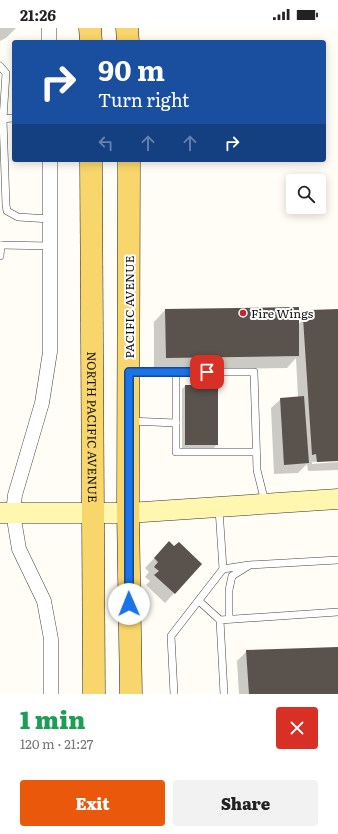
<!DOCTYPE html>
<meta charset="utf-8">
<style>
:root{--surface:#fff;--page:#f2f2f2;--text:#222;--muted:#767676;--accent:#ea580c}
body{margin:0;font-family:Literata,serif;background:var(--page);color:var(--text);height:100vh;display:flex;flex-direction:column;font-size:15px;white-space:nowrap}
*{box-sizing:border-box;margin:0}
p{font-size:13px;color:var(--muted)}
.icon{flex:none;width:22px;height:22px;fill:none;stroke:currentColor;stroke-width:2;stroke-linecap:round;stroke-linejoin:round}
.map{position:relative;height:666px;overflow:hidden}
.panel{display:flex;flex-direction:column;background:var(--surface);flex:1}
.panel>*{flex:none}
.hud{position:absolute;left:12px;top:12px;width:314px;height:122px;border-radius:4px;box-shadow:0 2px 10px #0003;background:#1a4fa0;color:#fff;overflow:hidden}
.tools{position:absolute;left:286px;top:146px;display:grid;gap:8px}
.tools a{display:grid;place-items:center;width:40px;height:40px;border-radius:4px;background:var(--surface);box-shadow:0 2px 10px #0003;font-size:20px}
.pin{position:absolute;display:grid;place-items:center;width:34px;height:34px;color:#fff;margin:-17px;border-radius:8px;box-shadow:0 2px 6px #0006}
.me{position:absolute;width:44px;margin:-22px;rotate:359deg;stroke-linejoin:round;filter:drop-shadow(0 0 3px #0008)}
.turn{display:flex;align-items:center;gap:14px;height:84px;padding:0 20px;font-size:18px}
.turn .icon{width:52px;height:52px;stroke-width:2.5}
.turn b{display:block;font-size:28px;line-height:34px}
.lanes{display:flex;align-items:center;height:38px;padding:0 20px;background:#0003;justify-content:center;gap:20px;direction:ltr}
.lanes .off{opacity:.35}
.round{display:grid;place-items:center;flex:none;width:42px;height:42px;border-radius:4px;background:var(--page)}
.headline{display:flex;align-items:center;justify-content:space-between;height:68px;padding:0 20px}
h1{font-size:24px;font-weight:800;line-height:30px;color:#1e9e55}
.cta{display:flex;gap:8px;margin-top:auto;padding:8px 20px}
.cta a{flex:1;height:46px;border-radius:4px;background:var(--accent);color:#fff;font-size:16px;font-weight:800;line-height:46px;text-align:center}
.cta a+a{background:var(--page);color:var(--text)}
.status{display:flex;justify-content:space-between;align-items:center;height:28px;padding:0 20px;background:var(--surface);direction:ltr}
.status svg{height:11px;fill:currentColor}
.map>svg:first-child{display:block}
.shadow{fill:#0003}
.building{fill:#5a524d}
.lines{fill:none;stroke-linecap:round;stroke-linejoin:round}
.lane-casing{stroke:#444;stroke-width:8}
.street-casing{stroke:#444;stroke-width:15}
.secondary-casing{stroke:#333;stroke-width:21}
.primary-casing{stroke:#222;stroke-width:23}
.lane{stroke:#fff;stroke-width:7}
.street{stroke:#fff;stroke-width:14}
.secondary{stroke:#fff6b0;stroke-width:20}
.primary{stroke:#f9d66b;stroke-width:22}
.route-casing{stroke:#114b97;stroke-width:10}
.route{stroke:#1a73e8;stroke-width:7}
.poi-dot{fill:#c4262e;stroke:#fff;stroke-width:1.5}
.labels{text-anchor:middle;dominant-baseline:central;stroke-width:4;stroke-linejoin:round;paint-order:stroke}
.street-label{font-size:12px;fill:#111;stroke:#fff}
.poi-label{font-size:12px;fill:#111;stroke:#fff;text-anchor:start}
</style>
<div class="status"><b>21:26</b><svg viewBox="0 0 49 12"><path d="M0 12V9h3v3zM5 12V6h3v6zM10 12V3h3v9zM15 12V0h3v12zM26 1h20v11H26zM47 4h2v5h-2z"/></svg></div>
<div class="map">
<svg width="338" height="666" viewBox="0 0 338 666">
<rect width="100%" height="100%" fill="#fffdf5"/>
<g class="shadow">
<path d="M0,0H16L6,10L0,13Z"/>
<path d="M165,282L298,297L310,283L338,282V432L312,434V436L338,434V442L308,443L307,436L298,445L274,446L271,380L281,371L298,370L296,330L287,340L154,342V294Z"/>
<path d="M185,358L217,416L214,420H182V361Z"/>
<path d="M174,519L201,536L165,575L146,557L150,553L145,549L149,544L145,540L160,524Z"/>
<path d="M338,620V666H239L237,633L247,623Z"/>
</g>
<g class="building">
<path d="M299,279V328L166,330L165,281Z"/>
<path d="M338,281V433L317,434L316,426L312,427L303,290H310V282Z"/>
<rect x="185" y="357" width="33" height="60"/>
<path d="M304,368L309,435L284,437L280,370Z"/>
<path d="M169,513L174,518L179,514L202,536L175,566L154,547L159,543L154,539L158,534L154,530Z"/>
<path d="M338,619V666H249L246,622Z"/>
</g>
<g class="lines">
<g class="lane-casing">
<g id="lane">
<path d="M0,38L6,45L3,91L6,177L7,183L18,189L50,191"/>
<path d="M0,91L14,90"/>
<path d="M0,217L51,218"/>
<path d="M0,228L1,217"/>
<path d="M131,344H254L257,442L265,474"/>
<path d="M176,344V395"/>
<path d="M130,393L176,395V424H256"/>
<path d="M219,481L223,541L249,537L338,532"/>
<path d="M199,573L220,592"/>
<path d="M229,591V562L232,548L248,538"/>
<path d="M174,666L171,608L223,541"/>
<path d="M224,666L220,592L338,584"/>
</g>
</g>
<g class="street-casing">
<g id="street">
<path d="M49,0V14"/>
<path d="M50,132V324L42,375L15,467L13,485L19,521L44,573L51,611V666"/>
</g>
</g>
<g class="secondary-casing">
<path id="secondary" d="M0,485H128L338,471"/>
</g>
<g class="primary-casing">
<g id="primary">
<path d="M90,0L91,14"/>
<path d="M127,0L128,14"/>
<path id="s1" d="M91,132L94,666"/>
<path d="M129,132L128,485L131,666"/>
</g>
</g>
<use href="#lane" class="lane"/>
<use href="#street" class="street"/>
<use href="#secondary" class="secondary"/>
<use href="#primary" class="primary"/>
</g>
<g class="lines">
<g class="route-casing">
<path id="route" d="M129,576V344H207"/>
</g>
<use href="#route" class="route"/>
</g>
<circle class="poi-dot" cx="243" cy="285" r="4"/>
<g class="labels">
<g class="street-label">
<text transform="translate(129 279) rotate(-90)">PACIFIC AVENUE</text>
<text stroke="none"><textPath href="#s1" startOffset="267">NORTH PACIFIC AVENUE</textPath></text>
</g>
<g class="poi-label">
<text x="251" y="285">Fire Wings</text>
</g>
</g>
</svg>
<div class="tools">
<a><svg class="icon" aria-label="search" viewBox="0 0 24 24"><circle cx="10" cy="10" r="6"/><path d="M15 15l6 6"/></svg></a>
</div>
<div class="pin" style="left:207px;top:344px;background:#d93025"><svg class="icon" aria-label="arrive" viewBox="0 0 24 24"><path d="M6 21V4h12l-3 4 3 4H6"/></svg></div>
<svg class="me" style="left:129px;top:576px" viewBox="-20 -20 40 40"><circle r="19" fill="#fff"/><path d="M0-13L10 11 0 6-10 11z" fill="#1a73e8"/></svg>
<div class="hud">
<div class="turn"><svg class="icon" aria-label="right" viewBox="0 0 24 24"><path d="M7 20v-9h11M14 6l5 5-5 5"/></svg><div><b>90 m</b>Turn right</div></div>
<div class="lanes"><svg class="icon off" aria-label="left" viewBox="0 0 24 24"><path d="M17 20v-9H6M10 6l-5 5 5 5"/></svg><svg class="icon off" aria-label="ahead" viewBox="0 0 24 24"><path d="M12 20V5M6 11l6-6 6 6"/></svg><svg class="icon off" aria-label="ahead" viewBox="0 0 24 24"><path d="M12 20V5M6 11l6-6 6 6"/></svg><svg class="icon" aria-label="right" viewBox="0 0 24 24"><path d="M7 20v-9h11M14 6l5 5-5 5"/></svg></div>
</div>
</div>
<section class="panel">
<div class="headline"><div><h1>1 min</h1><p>120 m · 21:27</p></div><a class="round" style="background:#d93025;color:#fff"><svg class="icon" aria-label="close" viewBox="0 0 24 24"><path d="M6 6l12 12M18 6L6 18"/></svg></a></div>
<div class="cta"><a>Exit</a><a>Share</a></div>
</section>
